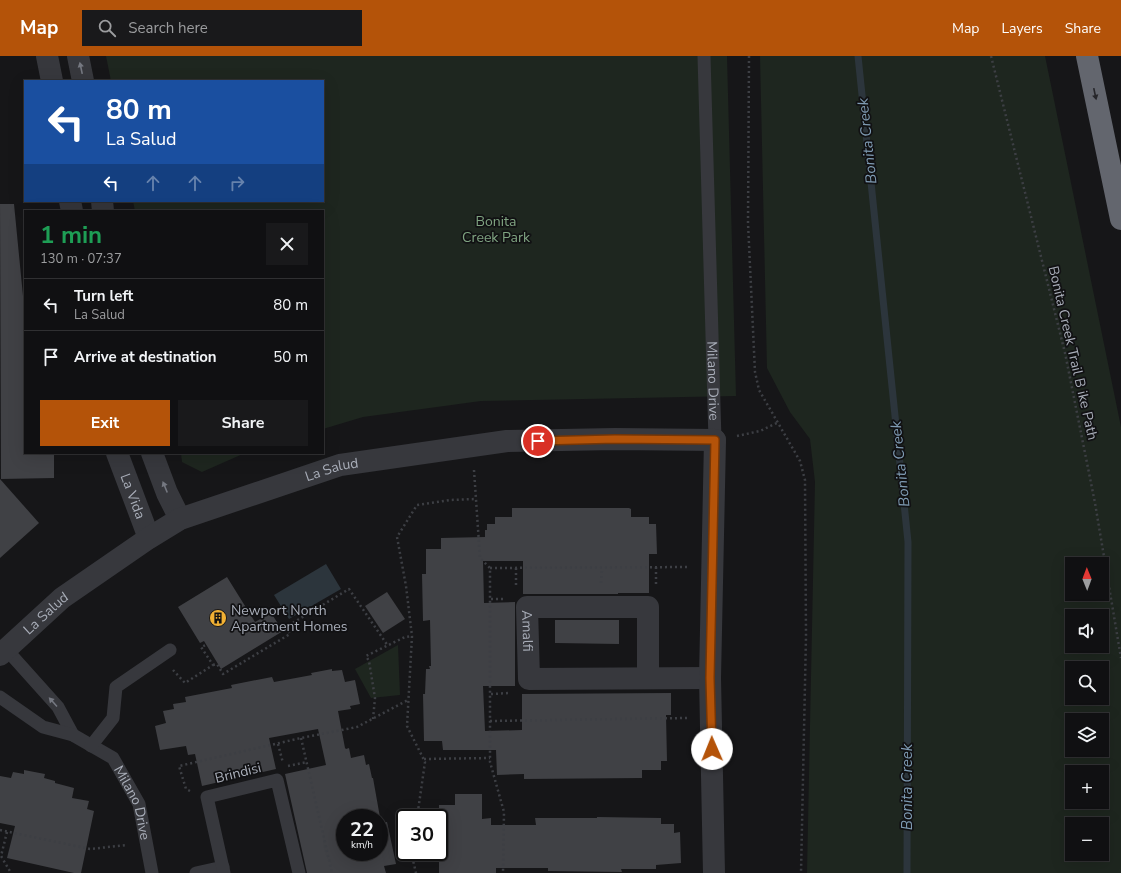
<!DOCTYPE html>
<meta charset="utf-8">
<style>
:root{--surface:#101012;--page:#19191b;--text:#f1f3f6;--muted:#9c9d9f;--line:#303032;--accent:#b45309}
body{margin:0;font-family:"Nunito Sans",sans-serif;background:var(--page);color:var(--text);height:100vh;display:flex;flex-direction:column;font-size:15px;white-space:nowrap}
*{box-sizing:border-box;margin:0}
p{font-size:13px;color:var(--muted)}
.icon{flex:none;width:22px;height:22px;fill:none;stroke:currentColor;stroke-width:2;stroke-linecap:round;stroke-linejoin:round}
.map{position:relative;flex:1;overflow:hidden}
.side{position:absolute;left:24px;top:154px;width:300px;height:244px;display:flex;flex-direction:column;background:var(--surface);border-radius:0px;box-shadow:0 4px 16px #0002,0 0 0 1px var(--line)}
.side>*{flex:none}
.guide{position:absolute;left:24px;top:24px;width:300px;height:122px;border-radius:0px;box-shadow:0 4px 16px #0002,0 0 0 1px var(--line);background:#1a4fa0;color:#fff;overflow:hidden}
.needle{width:26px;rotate:359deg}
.fabs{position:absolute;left:1065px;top:501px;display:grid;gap:8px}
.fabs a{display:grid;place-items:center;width:44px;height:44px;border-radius:0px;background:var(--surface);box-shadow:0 4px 16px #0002,0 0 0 1px var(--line);font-size:20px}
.speed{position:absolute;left:336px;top:753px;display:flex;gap:8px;font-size:20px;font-weight:700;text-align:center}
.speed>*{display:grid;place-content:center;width:52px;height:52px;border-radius:50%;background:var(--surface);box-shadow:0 4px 16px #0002,0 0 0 1px var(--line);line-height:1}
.speed small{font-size:10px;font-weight:400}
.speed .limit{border:2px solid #111;border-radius:6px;background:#fff;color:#111}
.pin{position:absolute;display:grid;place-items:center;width:34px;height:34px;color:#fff;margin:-17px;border:2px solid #fff;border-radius:50%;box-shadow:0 1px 4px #0007}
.me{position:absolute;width:44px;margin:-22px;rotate:359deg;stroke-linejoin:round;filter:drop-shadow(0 0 3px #0008)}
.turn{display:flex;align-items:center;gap:14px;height:84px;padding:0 16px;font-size:18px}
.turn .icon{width:52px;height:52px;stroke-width:2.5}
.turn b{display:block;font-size:28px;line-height:34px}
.lanes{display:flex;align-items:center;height:38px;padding:0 16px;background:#0003;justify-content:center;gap:20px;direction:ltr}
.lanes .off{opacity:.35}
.round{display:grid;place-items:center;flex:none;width:42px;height:42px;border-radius:0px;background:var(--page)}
.headline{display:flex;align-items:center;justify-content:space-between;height:68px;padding:0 16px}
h1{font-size:24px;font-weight:700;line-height:30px;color:#1e9e55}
.primary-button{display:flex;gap:8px;margin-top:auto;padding:8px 16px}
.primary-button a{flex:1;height:46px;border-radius:0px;background:var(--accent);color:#fff;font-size:16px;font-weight:700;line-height:46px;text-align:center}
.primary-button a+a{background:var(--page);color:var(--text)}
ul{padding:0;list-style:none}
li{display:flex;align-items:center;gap:12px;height:52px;padding:0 16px;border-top:1px solid var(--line)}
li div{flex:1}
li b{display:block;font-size:15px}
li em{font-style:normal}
header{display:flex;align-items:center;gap:24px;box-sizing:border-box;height:56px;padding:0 20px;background:var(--accent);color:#fff}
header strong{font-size:19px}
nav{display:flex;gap:22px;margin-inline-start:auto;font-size:14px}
.search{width:280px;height:36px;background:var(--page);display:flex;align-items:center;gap:10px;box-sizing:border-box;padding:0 14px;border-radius:0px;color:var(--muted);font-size:15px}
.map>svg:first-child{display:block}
.green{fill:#1e261f;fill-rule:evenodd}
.water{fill:#2c353c}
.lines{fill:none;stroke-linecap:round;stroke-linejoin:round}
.stream{stroke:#2c353c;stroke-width:7}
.building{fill:#404145;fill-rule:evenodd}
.path{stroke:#3d3f44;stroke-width:2.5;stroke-dasharray:2 3;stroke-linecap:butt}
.service{stroke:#37383d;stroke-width:13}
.minor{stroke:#37383d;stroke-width:22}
.tertiary{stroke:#37383d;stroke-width:22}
.motorway{stroke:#63666e;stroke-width:22}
.oneway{fill:#757881}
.oneway2{fill:#26262a}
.route-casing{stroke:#753606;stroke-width:10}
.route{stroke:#b45309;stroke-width:7}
.labels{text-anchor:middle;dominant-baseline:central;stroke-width:3.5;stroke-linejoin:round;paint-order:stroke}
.park-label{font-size:14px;fill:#7fa381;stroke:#111113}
.street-label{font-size:14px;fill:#a8adb8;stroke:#111113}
.poi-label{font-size:14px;fill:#a8adb8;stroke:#111113;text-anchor:start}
.water-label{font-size:15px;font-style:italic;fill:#7f9bb3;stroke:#111113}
</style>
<header>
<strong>Map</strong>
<div class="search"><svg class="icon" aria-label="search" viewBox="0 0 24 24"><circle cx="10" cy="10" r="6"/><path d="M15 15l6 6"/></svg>Search here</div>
<nav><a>Map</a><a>Layers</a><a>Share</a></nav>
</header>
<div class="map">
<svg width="1121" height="817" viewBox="0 0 1121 817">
<rect width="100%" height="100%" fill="#161618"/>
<g class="green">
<path d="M106,0H727L736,340L481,345L363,361L323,373V155H135L133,145H323V25H111Z"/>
<path d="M760,0H1045L1121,371V817H807L815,426L810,383L790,356L767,312ZM1072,508H1102V538H1072ZM1072,560H1102V590H1072ZM1072,612H1102V642H1072ZM1072,664H1102V694H1072ZM1072,716H1102V746H1072ZM1072,768H1102V798H1072Z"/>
<path d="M181,397H245L202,416L182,406Z"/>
<path d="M398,589L400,639L371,642L355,613Z"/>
</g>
<path class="water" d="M326,508L341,533L289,563L274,539Z"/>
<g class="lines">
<path class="stream" d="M858,0L908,486L907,817"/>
</g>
<g class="building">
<path d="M0,148H14L23,240H25V397H54V422L1,423Z"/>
<path d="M0,423L39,467L0,502Z"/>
<path d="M512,452H629L631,453V461H649V468H656L657,498H649V537H618V538H523V505H483L484,547L515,546V630H483L485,675L522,674V638L671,637V659H666L667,705H661V714H642V722L524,723V718L497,719L496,694H443L442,685H424L423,638H425L426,613H430L429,610H431L430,564L423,565L422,518H426V493H441V482L485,481V474H487V468H495V461H512Z"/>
<path d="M227,521L255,566L271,557L283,575L221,613L204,585L200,587L178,551Z"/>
<path d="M387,536L405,563L383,577L365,550Z"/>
<path d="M555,564H619V588L555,587Z"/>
<path d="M332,613V615L342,614L345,626L355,624L360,648L350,650L351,653L338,655L345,692L346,693L349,692L351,702L364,699L366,709L369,708L372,722H373L381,767L387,766L396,808L384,810L386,817H307L285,718L326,709L318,673L269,682L276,713L202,730L195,698L188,699L186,690L160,694L155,670L166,667L163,655L174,653L173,648L186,646L185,641L232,632L231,629L272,621L274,626L312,619L311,617ZM345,762H379V796H345Z"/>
<path d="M24,714L45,718L44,722L55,725V727L74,732L72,742L89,745L87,753L94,755L81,817H74L7,802L15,770L0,767V720L11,722L13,716L24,718Z"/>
<path d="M455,738H482V763L491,762V769H536L535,762H597V761L661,762V768H674V777L680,776L681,807L656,809V813H621L622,816L548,815V812H496V817H439V749H455Z"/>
</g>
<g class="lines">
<g class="path">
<path d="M749,0L748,167L755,316L759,334L800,405L805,424L806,580L801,817"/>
<path d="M991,0L1065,297L1095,447L1121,602"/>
<path d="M737,380L760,375L779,366"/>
<path d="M474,414L480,502L490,512V706L504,756L503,817"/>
<path d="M656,511V529"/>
<path d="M490,512L690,511"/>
<path d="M516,512V530"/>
<path d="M601,527L602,512"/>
<path d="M491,543H506"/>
<path d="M213,609L217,608L223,618L290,578L286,571L349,533L388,590"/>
<path d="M173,614L185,627L213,609L201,591L206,589"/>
<path d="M491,638L510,637"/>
<path d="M373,663L375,642L369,605L366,600L405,581L412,580"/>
<path d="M490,665L688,662"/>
<path d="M301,682L332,817"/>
<path d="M278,688L283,707"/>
<path d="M424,703L490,702"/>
<path d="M288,710L307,706"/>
<path d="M190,735L186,733L179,710L301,682L357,671L408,644"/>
<path d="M417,762L425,706L407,670L412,580L406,530L397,481L417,449L450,444L475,443"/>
<path d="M0,774L90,793L127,789"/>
<path d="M7,776L1,800L11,817"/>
<path d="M413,796L412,800L416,817"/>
</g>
<g class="service">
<path id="s1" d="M704,0L715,384"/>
<path d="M6,593L58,651L73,679"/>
<path id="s2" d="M0,641L43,671L73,679L113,702L139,748L152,817"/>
<path d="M91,690L113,662L116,631L170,594"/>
<path d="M196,817L223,811"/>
<path d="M224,817L207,741L277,724L299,817"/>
</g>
<g class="minor">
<path id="s3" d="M648,622V551H527L529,623L710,622"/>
<path d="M714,817L710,622L715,384"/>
</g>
<g class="tertiary">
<path d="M47,0L52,25"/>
<path d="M78,0L83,25"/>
<path d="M70,145L72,155"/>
<path d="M102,145L103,155"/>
<path id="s4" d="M117,397L149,482"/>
<path d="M152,397L167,437L180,463"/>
<path id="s5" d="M0,599L62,542L149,482L180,463L340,409L507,385L615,383L715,384"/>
</g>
<path class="motorway" d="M1087,0L1121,163"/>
</g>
<defs><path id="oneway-solid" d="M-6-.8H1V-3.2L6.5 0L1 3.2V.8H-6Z"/></defs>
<g class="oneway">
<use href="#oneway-solid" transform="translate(81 12) rotate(-102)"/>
<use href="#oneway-solid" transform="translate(165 431) rotate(-112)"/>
<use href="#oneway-solid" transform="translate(53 646) rotate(-132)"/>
</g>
<use class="oneway2" href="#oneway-solid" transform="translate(1095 38) rotate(78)"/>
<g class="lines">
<g class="route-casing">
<path id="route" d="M538,385L615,383L715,384L710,622L712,693"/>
</g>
<use href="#route" class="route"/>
</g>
<defs>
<g id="building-disc" transform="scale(0.9)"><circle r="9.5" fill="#f2b134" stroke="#111113"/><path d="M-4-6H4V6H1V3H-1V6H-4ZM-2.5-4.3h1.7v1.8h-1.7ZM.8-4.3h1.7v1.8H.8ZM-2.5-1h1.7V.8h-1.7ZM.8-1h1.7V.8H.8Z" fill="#111"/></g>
</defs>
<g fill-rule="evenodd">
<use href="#building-disc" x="218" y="562"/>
</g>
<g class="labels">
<g class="park-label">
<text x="496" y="165">Bonita<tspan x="496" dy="16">Creek Park</tspan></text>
</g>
<g class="street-label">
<text transform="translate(1073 297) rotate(77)">Bonita Creek Trail B ike Path</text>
<text stroke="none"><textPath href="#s1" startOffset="325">Milano Drive</textPath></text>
<text stroke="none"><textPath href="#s5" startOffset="386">La Salud</textPath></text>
<text stroke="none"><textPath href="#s4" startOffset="46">La Vida</textPath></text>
<text stroke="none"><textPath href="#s5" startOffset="62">La Salud</textPath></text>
<text stroke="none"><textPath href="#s3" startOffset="216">Amalfi</textPath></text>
<text transform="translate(238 717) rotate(-14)">Brindisi</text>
<text stroke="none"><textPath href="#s2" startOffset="179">Milano Drive</textPath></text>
</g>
<g class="poi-label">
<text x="231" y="554">Newport North<tspan x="231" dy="16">Apartment Homes</tspan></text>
</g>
<g class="water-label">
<text transform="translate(867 85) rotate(-96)">Bonita Creek</text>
<text transform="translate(900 408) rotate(-96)">Bonita Creek</text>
<text transform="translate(907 731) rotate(-90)">Bonita Creek</text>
</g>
</g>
</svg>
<div class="fabs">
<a><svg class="needle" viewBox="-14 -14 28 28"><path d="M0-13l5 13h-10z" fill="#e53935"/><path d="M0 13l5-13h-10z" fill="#9c9d9f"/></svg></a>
<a><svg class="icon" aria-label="sound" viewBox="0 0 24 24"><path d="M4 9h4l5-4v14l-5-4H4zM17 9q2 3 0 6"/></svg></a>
<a><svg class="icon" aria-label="search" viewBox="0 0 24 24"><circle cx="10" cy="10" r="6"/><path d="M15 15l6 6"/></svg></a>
<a><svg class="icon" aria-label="layers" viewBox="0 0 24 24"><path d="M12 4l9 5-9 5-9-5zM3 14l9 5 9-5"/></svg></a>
<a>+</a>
<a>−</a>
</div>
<div class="speed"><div>22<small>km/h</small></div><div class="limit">30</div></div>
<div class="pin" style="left:538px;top:385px;background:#d93025"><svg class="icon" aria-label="arrive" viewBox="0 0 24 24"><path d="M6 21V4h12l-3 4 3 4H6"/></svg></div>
<svg class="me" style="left:712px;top:693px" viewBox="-20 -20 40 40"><circle r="19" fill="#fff"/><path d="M0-13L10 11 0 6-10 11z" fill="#b45309"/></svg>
<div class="guide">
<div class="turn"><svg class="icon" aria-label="left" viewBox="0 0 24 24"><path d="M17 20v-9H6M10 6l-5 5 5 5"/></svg><div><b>80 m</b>La Salud</div></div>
<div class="lanes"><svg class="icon" aria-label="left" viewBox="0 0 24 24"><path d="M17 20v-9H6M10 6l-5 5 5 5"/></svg><svg class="icon off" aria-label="ahead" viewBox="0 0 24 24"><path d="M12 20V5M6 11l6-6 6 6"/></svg><svg class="icon off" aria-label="ahead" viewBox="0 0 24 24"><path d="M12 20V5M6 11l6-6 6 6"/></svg><svg class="icon off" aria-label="right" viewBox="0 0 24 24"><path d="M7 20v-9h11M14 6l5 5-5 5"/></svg></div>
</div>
<section class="side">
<div class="headline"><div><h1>1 min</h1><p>130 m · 07:37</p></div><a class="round"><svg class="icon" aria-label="close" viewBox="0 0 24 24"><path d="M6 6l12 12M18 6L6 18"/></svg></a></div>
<ul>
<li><svg class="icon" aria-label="left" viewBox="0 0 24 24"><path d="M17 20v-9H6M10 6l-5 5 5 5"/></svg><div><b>Turn left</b><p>La Salud</p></div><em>80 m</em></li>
<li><svg class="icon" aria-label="arrive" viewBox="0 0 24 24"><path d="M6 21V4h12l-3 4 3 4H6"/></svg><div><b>Arrive at destination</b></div><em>50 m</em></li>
</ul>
<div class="primary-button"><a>Exit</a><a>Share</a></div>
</section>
</div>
